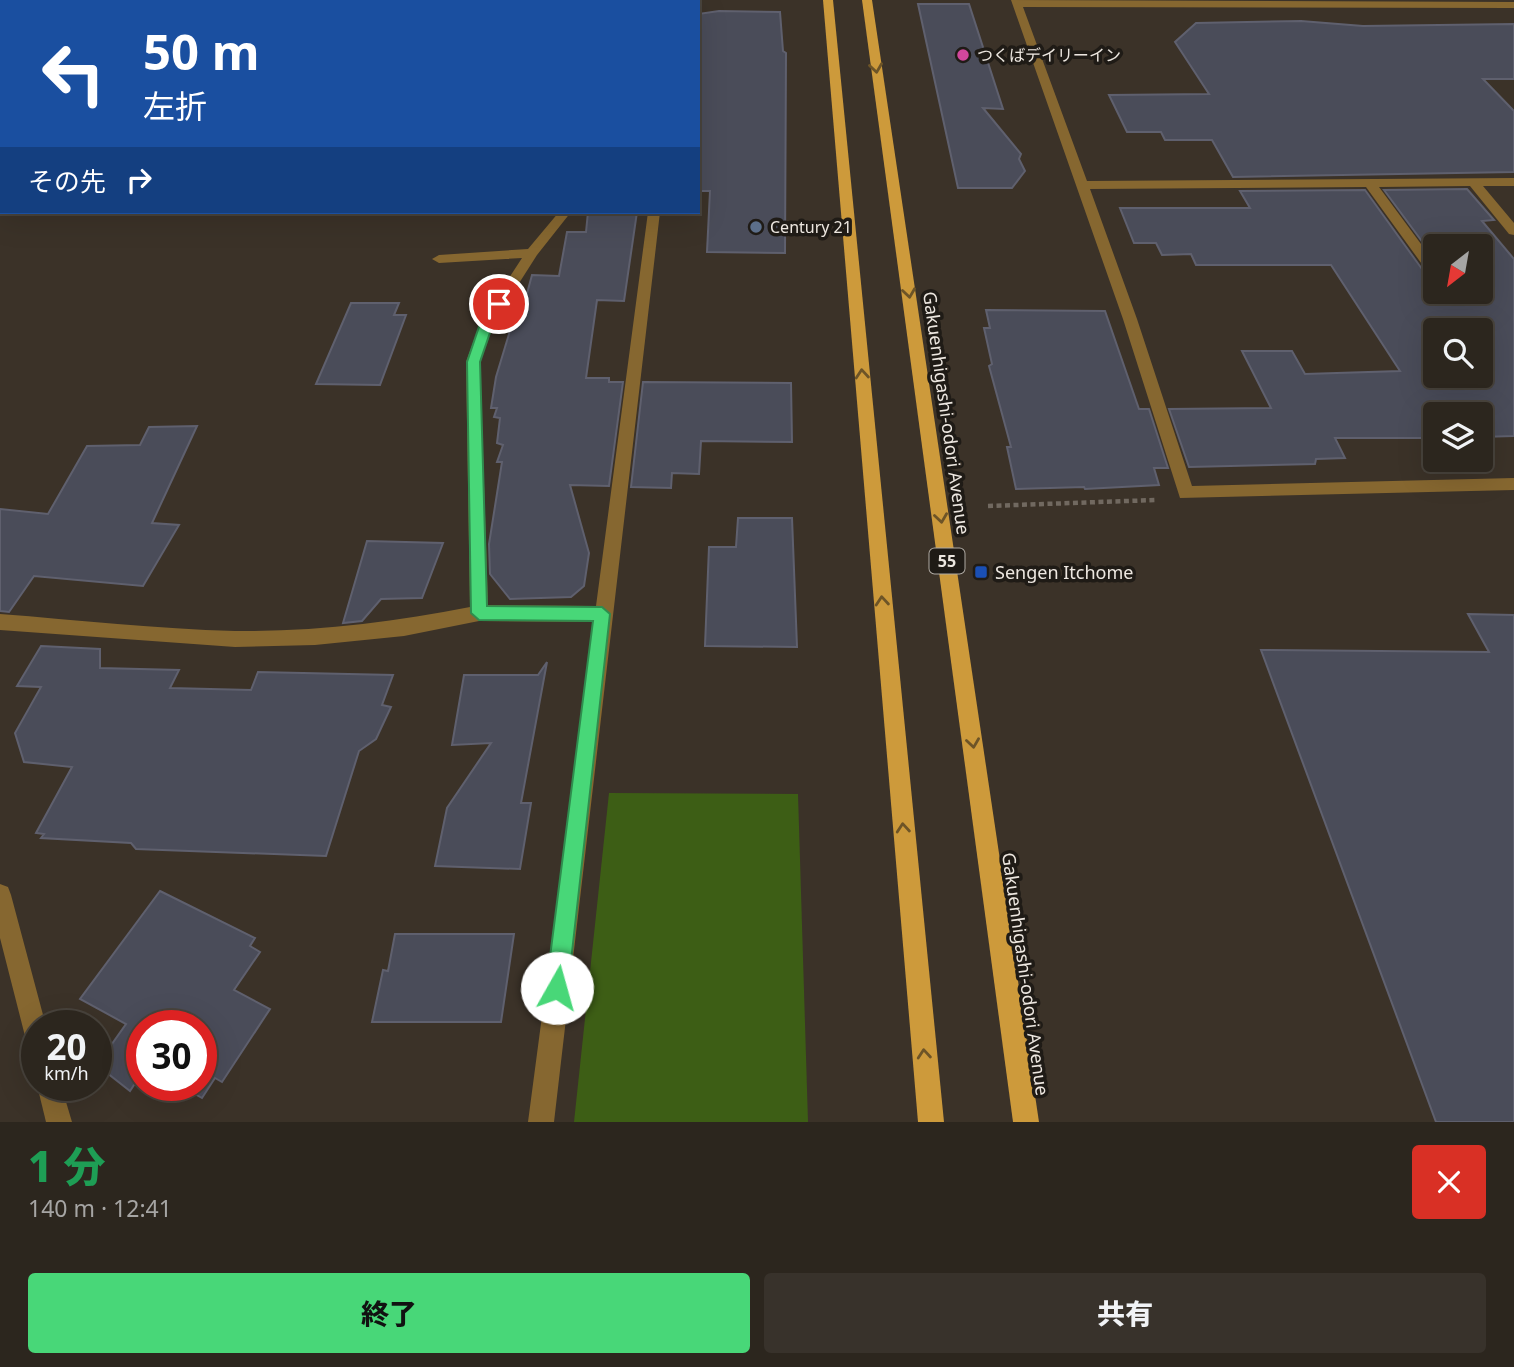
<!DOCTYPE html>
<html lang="ja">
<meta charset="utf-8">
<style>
:root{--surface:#2c261e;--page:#38322b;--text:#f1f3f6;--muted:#a6a5a4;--line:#48433c;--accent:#48d778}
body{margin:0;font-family:"Noto Sans","Noto Sans JP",sans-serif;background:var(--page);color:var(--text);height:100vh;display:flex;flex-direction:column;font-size:26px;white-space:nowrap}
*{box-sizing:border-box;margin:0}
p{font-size:23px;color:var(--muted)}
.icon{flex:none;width:38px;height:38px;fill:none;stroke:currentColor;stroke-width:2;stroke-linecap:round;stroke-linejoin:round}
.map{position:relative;height:1122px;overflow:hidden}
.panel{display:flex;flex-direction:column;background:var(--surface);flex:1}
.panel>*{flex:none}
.top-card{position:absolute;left:0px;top:0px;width:700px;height:214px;box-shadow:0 7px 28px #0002,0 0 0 2px var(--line);background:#1a4fa0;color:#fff;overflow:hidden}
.needle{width:46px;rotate:211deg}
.buttons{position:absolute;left:1423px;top:234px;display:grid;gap:14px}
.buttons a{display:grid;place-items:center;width:70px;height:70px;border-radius:7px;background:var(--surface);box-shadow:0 7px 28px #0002,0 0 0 2px var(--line);font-size:35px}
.speed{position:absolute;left:21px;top:1010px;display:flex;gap:14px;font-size:35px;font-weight:700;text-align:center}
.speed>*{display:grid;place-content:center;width:91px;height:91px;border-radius:50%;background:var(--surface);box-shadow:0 7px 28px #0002,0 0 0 2px var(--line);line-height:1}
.speed small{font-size:18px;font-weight:400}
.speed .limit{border:10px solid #d22;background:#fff;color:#111}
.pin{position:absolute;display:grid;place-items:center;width:60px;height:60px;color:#fff;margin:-30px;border:4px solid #fff;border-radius:50%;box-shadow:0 2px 7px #0007}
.me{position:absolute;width:77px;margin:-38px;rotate:7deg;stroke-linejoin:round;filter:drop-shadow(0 0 5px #0008)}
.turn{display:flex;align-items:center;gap:24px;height:147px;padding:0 28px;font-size:32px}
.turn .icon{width:91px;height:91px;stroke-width:2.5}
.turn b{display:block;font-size:49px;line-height:60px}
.then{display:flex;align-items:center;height:66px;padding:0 28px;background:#0003;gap:14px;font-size:26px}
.round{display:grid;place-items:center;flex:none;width:74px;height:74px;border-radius:7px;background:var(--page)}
.summary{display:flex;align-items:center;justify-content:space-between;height:119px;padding:0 28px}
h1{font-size:42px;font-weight:800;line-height:52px;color:#1e9e55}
.button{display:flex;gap:14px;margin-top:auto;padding:14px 28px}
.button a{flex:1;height:80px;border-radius:7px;background:var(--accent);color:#111;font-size:28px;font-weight:800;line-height:80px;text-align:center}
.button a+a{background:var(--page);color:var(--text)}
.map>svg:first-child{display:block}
.green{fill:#3d5e15}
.building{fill:#4a4c59;stroke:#5f606e;stroke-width:2;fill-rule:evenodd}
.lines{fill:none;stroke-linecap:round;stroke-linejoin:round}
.path{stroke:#716960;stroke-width:4.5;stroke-dasharray:5 3.5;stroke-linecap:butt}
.minor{fill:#866730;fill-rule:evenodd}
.major{fill:#cd9a3b;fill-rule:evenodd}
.oneway{stroke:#6d5427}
.route{fill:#48d778;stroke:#2f8c4e;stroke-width:2}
.hotel-dot{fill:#d1479c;stroke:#1f1b16;stroke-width:2.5}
.service-dot{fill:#5c6f8a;stroke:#1f1b16;stroke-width:2.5}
.transit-dot{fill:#1a4fb4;stroke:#1f1b16;stroke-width:2.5}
.labels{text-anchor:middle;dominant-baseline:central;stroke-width:7;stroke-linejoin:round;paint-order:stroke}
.far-poi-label{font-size:16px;fill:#ede7e0;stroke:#1f1b16;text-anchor:start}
.shield{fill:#1f1b16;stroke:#afaaa3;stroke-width:2}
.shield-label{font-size:16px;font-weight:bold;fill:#ede7e0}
.street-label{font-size:18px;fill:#ede7e0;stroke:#1f1b16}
.poi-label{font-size:18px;fill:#ede7e0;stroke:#1f1b16;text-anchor:start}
</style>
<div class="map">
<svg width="1514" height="1122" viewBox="0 0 1514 1122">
<rect width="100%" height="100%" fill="#3b3228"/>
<path class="green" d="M609,793L798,794L808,1122H574Z"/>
<g class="building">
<path d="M918,4H969L1003,109L983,108L1021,154L1019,159L1025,171L1012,188H958Z"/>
<path d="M719,11L780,12L783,51L786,53L785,253L707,252L710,191H698V14Z"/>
<path d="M1301,21L1363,26L1514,24V79H1483L1514,111V172L1233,177L1212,140H1165L1161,132H1127L1109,95L1209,94L1175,42L1196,23Z"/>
<path d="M1467,189L1494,220L1482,221L1514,259V436L1480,437V415H1435V438H1335L1345,458L1316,459L1315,464L1189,467L1169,409L1271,408L1242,351H1292L1305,374L1400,371L1331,265H1196L1191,254L1162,255L1156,243H1134L1120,208H1250L1240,191L1365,190L1422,269L1428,271L1435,266V292H1480V247H1435V259L1384,190ZM1435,331H1480V376H1435Z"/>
<path d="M588,212H637L624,301L597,300L586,378H609V382H623L609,486L570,485L589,553L584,586L571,597L510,599L490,574L489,544L502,462H497L503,445L497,443L500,418L494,417L497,408H491L496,377L512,324L519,323L532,275L559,276L567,232H586Z"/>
<path d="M351,303H399L394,315H406L380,385L316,384Z"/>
<path d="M986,310L1105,311L1139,409H1149L1168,468H1154L1159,485L1085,489L1084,487L1016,489L1007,447H1011L989,366L992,364L984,328H990Z"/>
<path d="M643,382L791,383L792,442L701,441L699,474L672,473L671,488L631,487Z"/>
<path d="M197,426L152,523L179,525L143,586L34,576L9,612L0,611V509L48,514L87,446L140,445L149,427Z"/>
<path d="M738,518H792L797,647L705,646L709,547H736Z"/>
<path d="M367,541L443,543L422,598L381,599L362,621L343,623Z"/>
<path d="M1468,614L1514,615V1122H1436L1261,650L1489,652Z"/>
<path d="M41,646L100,649V668L179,670L170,688L251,690L258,672L393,675L382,705L391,707L376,739L359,751L326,856L136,849L131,843L41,838L44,834L36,833L72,767L24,762L15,733L41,687L17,686Z"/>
<path d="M547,662L521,803H531L520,869L435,866L447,808L491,743L452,745L464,675H538Z"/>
<path d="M160,891L255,938L250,946L260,952L234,990L270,1009L222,1082L215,1078L202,1098L179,1085H201V1026H142V1073L130,1091L97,1065L126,1024L80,999Z"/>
<path d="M395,934H514L501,1022H372L383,970L388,971Z"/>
</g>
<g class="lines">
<path class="path" d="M988,506L1155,500"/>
<g class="minor">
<rect x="581" y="0" width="10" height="2"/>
<rect x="677" y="0" width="10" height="2"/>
<path d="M1011,0L1514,2V8L1023,7L1087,181L1514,178V186H1483L1514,223V235L1509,234L1470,186L1379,187L1435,263L1429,268L1424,267L1366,187L1090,189L1137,319L1192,486L1514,478V490L1180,498L1123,319Z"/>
<path d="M559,212H571L537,255L495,321L480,362L488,605L596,606L648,212H660L554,1122H528L594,622L479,621L404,636L315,645L235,647L0,630V614C78,620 157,629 235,631C314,632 393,622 470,607L466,362L481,321L522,258L439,263L432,259L439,255L528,249Z"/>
<path d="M0,884L8,887L11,895L46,1026H37V1048L28,1045L25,1036L0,938Z"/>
<path d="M37,1085H61L72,1122H46Z"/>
</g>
<g class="major">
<path d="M823,0H833L944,1122H918Z"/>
<path d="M862,0H872L1039,1122H1013Z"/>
</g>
</g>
<defs><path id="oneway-chevron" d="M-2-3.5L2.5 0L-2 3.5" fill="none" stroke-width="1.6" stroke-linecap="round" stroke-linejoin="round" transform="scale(1.75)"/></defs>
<g class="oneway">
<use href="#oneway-chevron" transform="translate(876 68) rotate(82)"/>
<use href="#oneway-chevron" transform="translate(909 293) rotate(82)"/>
<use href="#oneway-chevron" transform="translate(862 374) rotate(-95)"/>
<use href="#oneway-chevron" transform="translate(941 518) rotate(82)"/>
<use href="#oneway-chevron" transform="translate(882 601) rotate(-95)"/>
<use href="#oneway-chevron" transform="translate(973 743) rotate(82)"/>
<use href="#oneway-chevron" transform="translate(903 828) rotate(-95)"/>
<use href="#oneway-chevron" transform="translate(924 1054) rotate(-95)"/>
</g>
<path class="route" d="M494,301L505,304L494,321L480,362L487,606L602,607L610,614L568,988L564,996L557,999L549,996L546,988L593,621L479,620L471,613L467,362L481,321Z"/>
<circle class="hotel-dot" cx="963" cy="55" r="7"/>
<circle class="service-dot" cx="756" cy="227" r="7"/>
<rect class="transit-dot" x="974" y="565" width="14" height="14" rx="3.5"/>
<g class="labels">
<g class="far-poi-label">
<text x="977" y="55">つくばデイリーイン</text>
<text x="770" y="227">Century 21</text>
</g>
<rect class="shield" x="929.5" y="548.5" width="35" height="25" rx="5"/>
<g class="shield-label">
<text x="947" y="561">55</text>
</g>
<g class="street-label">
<text transform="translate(947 413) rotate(82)">Gakuenhigashi-odori Avenue</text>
<text transform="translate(1026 974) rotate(82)">Gakuenhigashi-odori Avenue</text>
</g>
<g class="poi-label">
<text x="995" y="572">Sengen Itchome</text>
</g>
</g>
</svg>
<div class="buttons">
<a><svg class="needle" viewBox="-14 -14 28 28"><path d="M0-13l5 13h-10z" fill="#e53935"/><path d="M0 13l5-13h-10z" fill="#a6a5a4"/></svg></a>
<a><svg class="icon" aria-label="search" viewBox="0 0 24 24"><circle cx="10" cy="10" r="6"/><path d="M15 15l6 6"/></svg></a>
<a><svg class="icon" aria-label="layers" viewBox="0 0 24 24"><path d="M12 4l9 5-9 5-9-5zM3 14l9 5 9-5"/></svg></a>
</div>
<div class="speed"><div>20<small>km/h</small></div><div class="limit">30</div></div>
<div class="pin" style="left:499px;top:304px;background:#d93025"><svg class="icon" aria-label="arrive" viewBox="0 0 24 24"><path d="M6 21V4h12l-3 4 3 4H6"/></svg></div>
<svg class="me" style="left:557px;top:988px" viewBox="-20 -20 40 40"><circle r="19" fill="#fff"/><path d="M0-13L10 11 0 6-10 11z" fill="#48d778"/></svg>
<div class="top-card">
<div class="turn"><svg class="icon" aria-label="left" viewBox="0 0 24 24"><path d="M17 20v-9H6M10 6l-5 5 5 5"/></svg><div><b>50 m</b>左折</div></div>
<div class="then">その先<svg class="icon" aria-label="right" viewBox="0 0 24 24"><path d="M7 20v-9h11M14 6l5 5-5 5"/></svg></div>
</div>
</div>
<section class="panel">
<div class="summary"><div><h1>1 分</h1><p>140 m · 12:41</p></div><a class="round" style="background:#d93025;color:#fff"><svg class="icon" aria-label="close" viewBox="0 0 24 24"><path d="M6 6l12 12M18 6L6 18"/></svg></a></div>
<div class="button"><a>終了</a><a>共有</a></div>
</section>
